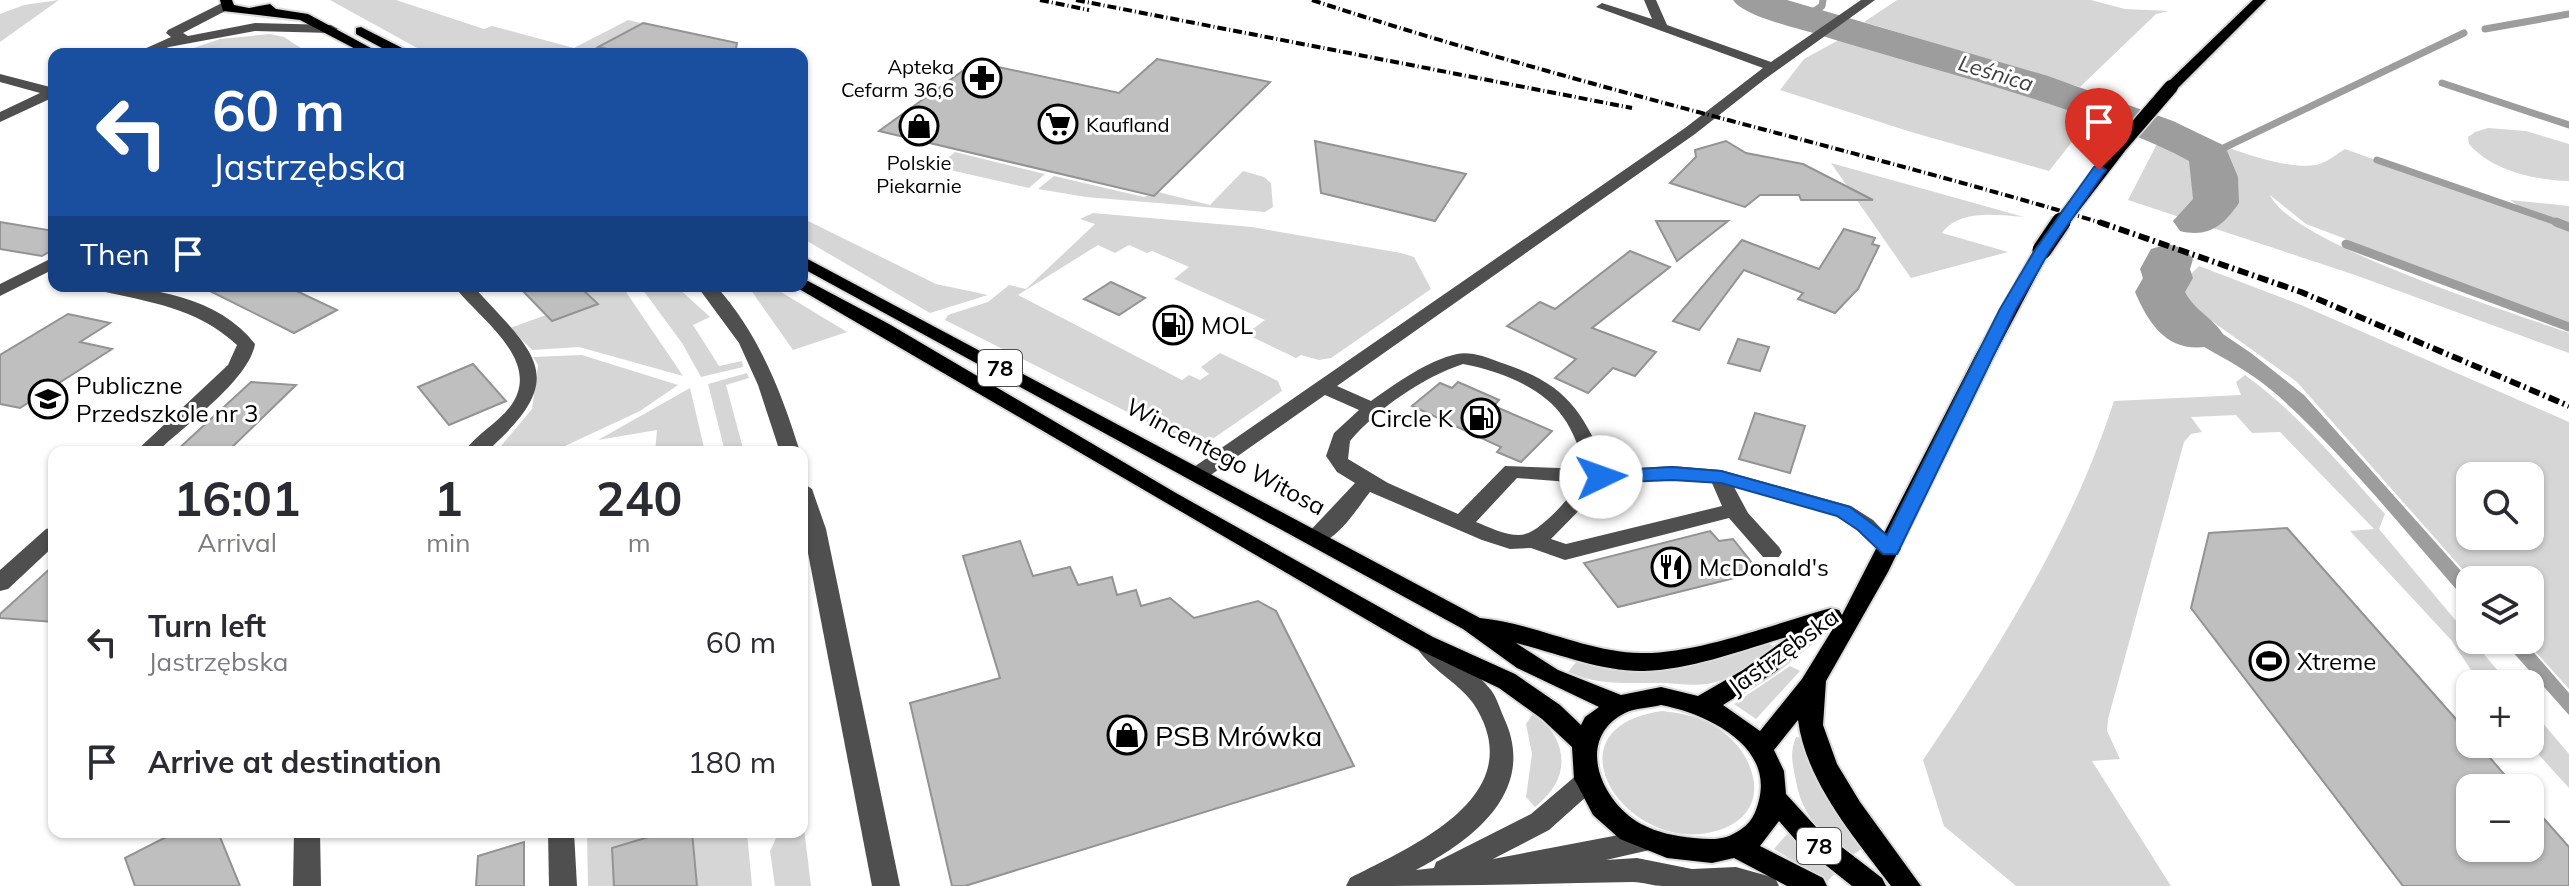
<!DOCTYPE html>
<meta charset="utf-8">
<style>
:root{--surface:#fff;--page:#f2f2f3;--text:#2b2b33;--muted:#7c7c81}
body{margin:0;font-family:Mulish,sans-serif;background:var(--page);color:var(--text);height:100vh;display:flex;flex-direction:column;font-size:30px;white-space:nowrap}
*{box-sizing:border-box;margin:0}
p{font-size:26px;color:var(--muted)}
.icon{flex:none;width:44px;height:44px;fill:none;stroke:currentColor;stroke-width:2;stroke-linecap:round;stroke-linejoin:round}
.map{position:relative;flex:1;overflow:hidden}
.drawer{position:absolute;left:48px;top:446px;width:760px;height:392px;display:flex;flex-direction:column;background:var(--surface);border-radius:16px;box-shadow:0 2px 6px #0004}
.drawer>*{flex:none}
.hud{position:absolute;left:48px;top:48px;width:760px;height:244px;border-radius:16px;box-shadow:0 2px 6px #0004;background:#1a4fa0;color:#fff;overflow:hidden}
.tools{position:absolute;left:2456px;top:462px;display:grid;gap:16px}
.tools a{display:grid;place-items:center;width:88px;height:88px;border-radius:16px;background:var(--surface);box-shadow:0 2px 6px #0004;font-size:40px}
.pin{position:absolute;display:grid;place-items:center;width:68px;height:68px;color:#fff;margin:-82px -34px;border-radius:50% 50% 50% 0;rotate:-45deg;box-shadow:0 0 8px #0007}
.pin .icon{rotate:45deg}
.me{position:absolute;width:88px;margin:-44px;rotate:87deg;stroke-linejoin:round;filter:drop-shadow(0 0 6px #0008)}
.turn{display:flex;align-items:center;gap:28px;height:168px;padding:0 32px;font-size:36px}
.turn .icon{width:104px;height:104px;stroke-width:2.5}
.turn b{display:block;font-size:56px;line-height:68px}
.then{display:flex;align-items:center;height:76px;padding:0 32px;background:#0003;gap:16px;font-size:30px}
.eta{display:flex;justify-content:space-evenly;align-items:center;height:136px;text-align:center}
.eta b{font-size:48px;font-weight:700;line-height:56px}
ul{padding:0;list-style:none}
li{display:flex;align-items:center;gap:24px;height:120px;padding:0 32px}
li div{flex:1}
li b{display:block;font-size:30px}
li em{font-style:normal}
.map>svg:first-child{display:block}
.green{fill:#d6d6d6;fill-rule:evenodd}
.water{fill:#9d9d9d}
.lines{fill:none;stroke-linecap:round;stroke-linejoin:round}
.stream-far1{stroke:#9d9d9d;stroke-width:7}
.stream{stroke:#9d9d9d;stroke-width:9}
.river{fill:#9d9d9d;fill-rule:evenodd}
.building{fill:#bfbfbf;stroke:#939393;stroke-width:2}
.major-casing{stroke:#dbdbdb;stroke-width:4}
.minor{fill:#4f4f4f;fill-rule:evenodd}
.major{fill:#000;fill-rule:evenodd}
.rail-far1{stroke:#000;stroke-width:4;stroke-dasharray:9 3 1 3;stroke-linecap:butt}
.rail{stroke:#000;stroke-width:6;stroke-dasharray:11 4 2 4;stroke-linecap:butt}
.major-bridge-far1-casing{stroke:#dbdbdb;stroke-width:17;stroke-linecap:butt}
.major-bridge-casing{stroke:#dbdbdb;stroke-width:23;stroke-linecap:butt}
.major-bridge-far1{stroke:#000;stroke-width:14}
.major-bridge{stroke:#000;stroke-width:19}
.route{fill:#1a73e8;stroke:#114b97;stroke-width:2}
.labels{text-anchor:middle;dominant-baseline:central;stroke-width:6;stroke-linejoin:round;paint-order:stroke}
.far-poi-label{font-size:20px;fill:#000;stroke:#fff;text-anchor:end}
.far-water-label{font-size:22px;font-style:italic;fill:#3e3e3e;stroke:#fff}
.shield{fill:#fff;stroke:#4c4c4c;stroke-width:2}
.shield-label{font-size:22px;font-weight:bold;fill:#000}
.poi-label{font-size:24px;fill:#000;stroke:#fff;text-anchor:start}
.street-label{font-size:24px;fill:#000;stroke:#fff}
.near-poi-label{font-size:28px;fill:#000;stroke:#fff;text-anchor:start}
</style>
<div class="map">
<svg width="2569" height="886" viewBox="0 0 2569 886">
<rect width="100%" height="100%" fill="#fff"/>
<g class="green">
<path d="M59,0L0,42V14L24,5Z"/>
<path d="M330,0H396L484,29L492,26L574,48L628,20L641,23L599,46L631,54H428Z"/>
<path d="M1897,0H2091L2125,9L2169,11L2156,14L2080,87L1864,22Z"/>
<path d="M270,34L284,37L310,54H176L220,39Z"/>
<path d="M1846,36L2038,92L2094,114L2049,171L1911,132L1780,90L1804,59Z"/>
<path d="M2488,128L2526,131L2569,144V181C2535,180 2492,171 2469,144L2468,137L2475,132Z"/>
<path d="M2204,137C2231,150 2286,170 2316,165C2326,163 2337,154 2345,149L2534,217L2510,200L2569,206V323L2306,224L2270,195C2292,244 2511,312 2569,333V353L2355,275L2128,200L2160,138Z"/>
<path d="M955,152L1045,174L1029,188L937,167Z"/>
<path d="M1831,163L2024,217C1996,215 1960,209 1942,233L2008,252L1911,278Z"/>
<path d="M1243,171L1264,177L1271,183L1273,207L1265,212L1086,197L1038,189L1054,176L1144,197L1158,192L1210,205Z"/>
<path d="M1093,213L1252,227L1401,253L1414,257L1431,289L1331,358L1319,360L1301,355L1296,358L1250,336V331L1265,320L1174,279L1189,267L1152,251L1147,253L1129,245L1115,253L1098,245L1018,295L1182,380L1189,375L1200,380L1209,374L1201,367L1220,353L1278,381L1282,391L1211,440L1189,443L945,320L948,315L988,302L1009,285L1026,289L1095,224L1080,219Z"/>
<path d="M802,218L936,284L988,295L930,313L802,238Z"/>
<path d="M2199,266L2301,305L2569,422V689L2525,640H2530V580H2472L2297,382L2184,301L2186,279ZM2470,476H2530V536H2470Z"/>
<path d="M579,286H622L683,376L579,347L532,350L510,328L546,315L553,321L598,304Z"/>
<path d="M640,286H676L710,317L693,325L719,366L742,361L743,367L701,377L682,343Z"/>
<path d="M748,286H771L847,332L793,350Z"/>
<path d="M582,355L678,385L640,411L552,452H496L532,409L538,365L533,357Z"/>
<path d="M747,373L749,378L726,385L744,452H725L708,384Z"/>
<path d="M2245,375C2299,414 2340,465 2385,514L2379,529L2509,684H2480L2452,641L2350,531L2374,529L2280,432L2252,433L2236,415L2191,417L2202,432L2191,434L2184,442L2108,719L2107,731L2120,759L2092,761L2171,886H2016L1944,826L1923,760C1999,648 2072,531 2114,401L2241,395L2236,382Z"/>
<path d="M690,388L705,452H655L657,430L598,440Z"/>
<path d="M1768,643L1773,646L1770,650C1755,660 1740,674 1722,680C1699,689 1678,682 1654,683C1622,683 1598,685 1568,672L1577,661C1651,680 1698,667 1768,643Z"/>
<path d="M1790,666L1800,671L1756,719L1734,704Z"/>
<path d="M2530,708L2569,754V788L2529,744Z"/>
<path d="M1662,711C1678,713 1694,715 1709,723C1755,746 1779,813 1716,831C1628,857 1541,728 1662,711Z"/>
<path d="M1534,712C1569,741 1572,778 1535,807L1526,797L1532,754L1526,724Z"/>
<path d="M1796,737L1804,738L1863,848L1851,856C1823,836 1802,816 1796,781C1793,765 1789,754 1796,737Z"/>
<path d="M803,820L811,886H775L770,851L779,832H802Z"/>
<path d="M587,832H665L612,848L614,886H588Z"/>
<path d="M692,832H747L752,886H697Z"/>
<path d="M1787,834L1835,873L1827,882L1774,849Z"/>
</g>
<g class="water">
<path d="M2147,262L2180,279L2174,301L2251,353L2304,395L2470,581V605C2407,534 2346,456 2275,393C2238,361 2190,343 2151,314L2142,274Z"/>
<path d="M2502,640H2523L2569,693V715Z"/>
</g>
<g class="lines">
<g class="stream-far1">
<path d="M1804,18L1822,6L1823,0"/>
<path d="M2485,29L2569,14"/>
<path d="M2442,83L2569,125"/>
<path d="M2209,155L2464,33"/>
<path d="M2377,160L2562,224"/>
</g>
<g class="stream">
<path d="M2556,222L2569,227"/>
<path d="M2346,244L2569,327"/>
</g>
<g class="river">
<path d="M1733,0H1787L2048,76L2173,121L2225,146L2238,177L2239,203C2223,226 2208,238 2180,231L2173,221L2193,199L2189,161L2174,153C2058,98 1932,71 1810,32C1790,26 1744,16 1733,0Z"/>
<path d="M2168,244L2185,249L2193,259L2190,269L2193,278L2185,292C2195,311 2212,317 2223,334L2216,345C2171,356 2151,329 2135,292L2143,278L2140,269L2151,249Z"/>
</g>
</g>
<g class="building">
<path d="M643,23L737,43L735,54H631L598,47Z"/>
<path d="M1157,59L1270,82L1154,196L879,131L975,62L1119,93Z"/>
<path d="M1315,141L1466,174L1435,221L1321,193Z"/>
<path d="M1726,141L1746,153L1803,164L1873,200H1801L1799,195H1760L1745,207L1670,183L1696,157L1695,150Z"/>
<path d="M1656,221H1728L1677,261Z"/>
<path d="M0,222L54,231V249L42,256L0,249Z"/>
<path d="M1844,229L1875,238L1872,244L1879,246L1858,289L1835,313L1798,299L1803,293L1744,270L1699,330L1673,321L1742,240L1819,269Z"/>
<path d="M1630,251L1670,267L1592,328L1656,352L1635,376L1613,368L1588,393L1555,378L1576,359L1507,326L1540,302L1555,309Z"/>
<path d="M1111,282L1145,298L1119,315L1084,299Z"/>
<path d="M200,286H286L337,310L294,333Z"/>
<path d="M518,286H579L598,304L552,321Z"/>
<path d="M68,314L110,323L80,342L112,349L20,408L0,404V355Z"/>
<path d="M1738,339L1769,347L1760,371L1728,363Z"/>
<path d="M473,364L506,401L449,425L418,387Z"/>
<path d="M251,382L296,385L227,452H175Z"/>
<path d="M1458,382L1499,400L1494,406L1552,431L1521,462L1497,452L1501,447L1412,406L1440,383L1452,388Z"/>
<path d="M1755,413L1805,426L1790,473L1739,459Z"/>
<path d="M2287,528L2470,735V744H2478L2516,788H2470V848H2530V803L2569,847V886H2403L2191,608L2209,533Z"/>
<path d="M1710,531L1719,541L1733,539L1759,572L1618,607L1584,563Z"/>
<path d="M1020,541L1033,576L1070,567L1078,585L1112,577L1117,595L1136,590L1141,606L1170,598L1194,618L1258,601L1276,611L1354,766L965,886H952L910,703L1000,678L963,556Z"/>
<path d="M54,565V622L0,618V614Z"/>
<path d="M176,832H218L240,886H135L125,858Z"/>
<path d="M665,832H692L697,886H614L612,848Z"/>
<path d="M524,842V886H476L478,856Z"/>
</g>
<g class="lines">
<g class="major-casing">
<g id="major">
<path d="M220,0H232L234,5L249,8L270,4L276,9L308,14L382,54H365L300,20L223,11Z"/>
<path d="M2253,0H2266L2176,90H2166V84Z"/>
<path d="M361,27L408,51L410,54H393L356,34V28Z"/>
<path d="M2042,245L2050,250L1994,356L1888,572L1826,681L1823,725L1837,764L1860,802L1921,886H1891C1855,838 1806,782 1798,720L1774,750L1784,771L1786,794L1817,828L1882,878L1886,886H1852L1799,844L1779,821L1760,846L1823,878L1827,886H1787L1734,858L1712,863L1667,858L1620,839L1593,815L1578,786L1574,779L1572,747L1542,719L1499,688L1417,649L794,286H802V280L808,281L889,324L1176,493L1433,637L1515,674L1560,705L1581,725L1585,717L1599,707L1517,668L1463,629L802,268V256L1480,618C1534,623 1586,652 1641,653C1698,654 1776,623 1831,608L1839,610L1842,615L1975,356L2034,250ZM1837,622L1802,679L1760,731L1723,705L1775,672ZM1790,636L1743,670L1698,696L1661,687L1621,695L1558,670L1516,643C1556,653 1602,672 1644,671C1694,669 1742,650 1790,636ZM1661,705C1704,713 1773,744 1759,800C1755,816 1750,825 1735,833C1722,841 1708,839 1694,838C1675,836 1658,833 1641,824C1601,802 1574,739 1625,713C1635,708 1650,708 1661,705Z"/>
</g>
</g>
<g class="minor">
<path d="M1644,0H1656L1667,25L1771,62L1861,0H1875L1765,79L1695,134L1337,386L1371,401C1397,383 1426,361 1457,354C1470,351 1487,357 1499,362C1566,384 1581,408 1608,470L1672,466L1721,470L1851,506L1873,520L1901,549L1898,554H1882L1857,530L1837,516L1734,487L1748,513L1779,547L1782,552L1779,557H1763L1729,518L1565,560L1531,548L1510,549L1482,540L1370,492C1357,508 1333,550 1308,543L1305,538L1308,533L1355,483L1337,472L1326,456L1334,433L1359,410L1325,395L1205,479H1191L1188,474L1191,469L1685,128L1763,68L1596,7L1602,3L1652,19ZM1463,364C1497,370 1543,387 1563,417C1574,432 1580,452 1587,469L1505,466L1458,514L1388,483L1348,459L1350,441C1377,409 1423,377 1463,364ZM1517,478L1582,483C1568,497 1540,535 1519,535C1504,535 1489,527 1476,522ZM1672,480L1712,483L1722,506L1566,544L1551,539L1606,483Z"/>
<path d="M226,1L231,2V8L183,33L188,36L255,23L331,25L338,29L331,33L255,31L169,47L152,54H133L171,37L166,33L168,30Z"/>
<path d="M0,74L54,88V97L0,122V112L40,93L0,82Z"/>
<path d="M54,257V269L0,296V284Z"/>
<path d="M94,286C150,286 219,297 255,344C249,380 184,426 157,452H135L228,365L237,345C196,307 148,302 97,290Z"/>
<path d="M454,286H473C537,356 571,377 486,452H464C477,433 499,423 512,404C542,359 478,318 454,286Z"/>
<path d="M697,286H716C759,334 781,391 800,452H780L758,385L739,343Z"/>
<path d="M802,482L812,489L826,529L900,886H872L802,522Z"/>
<path d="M54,527V546L8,589L0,591V570L46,529Z"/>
<path d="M1428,637L1436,640C1454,656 1476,672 1491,690C1497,698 1500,709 1504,718C1538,791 1473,840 1416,870L1434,868L1436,862L1531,814L1578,774L1587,770L1596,774L1600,781L1596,788L1549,830L1493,859L1645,830L1654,833L1658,841L1654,849L1606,860L1637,858L1692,869L1736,867L1775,878L1779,886C1740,886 1701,886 1663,886C1653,886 1643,882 1633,882C1537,884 1442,886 1346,886L1350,878C1414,845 1534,795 1473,703C1458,682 1429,669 1416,646L1420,640Z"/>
<path d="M294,832H320L321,886H293Z"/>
<path d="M548,832H574L577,886H549Z"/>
</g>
<use href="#major" class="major"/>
<g class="rail-far1">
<path d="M1040,0L1089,10"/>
<path d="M1076,0L1632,108"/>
<path d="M1312,0C1573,86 1842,145 2105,224"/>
</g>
<path class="rail" d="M2099,222L2301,292L2569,406"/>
<g class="major-bridge-far1-casing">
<path id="major-bridge-far1" d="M2060,224L2120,146L2171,87"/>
</g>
<g class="major-bridge-casing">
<path id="major-bridge" d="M2042,250L2061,222"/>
</g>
<use href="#major-bridge-far1" class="major-bridge-far1"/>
<use href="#major-bridge" class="major-bridge"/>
</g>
<path class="route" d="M2099,165L2106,170L2050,250L2016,309L1897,554H1883L1858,530L1837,516L1721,483L1672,480L1601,483L1592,477L1601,471L1672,467L1721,471L1850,507L1887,535L2000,309L2035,250L2094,167Z"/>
<defs>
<g id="pharmacy-ring" transform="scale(2)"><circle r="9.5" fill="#fff" stroke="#000" stroke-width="1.5"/><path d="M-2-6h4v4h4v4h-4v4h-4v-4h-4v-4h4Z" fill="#000"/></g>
<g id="supermarket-ring" transform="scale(2)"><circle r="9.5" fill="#fff" stroke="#000" stroke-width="1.5"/><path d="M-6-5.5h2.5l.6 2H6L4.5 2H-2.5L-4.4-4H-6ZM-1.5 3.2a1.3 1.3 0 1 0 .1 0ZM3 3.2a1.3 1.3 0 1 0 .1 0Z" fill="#000"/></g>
<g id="shop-ring" transform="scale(2)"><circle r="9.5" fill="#fff" stroke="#000" stroke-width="1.5"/><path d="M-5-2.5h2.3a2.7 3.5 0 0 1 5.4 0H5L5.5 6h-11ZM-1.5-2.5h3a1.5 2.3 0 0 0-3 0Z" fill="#000"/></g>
<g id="fuel-ring" transform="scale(2)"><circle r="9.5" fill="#fff" stroke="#000" stroke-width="1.5"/><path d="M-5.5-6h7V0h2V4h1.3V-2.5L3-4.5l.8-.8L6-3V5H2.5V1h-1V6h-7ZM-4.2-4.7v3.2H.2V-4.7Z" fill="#000"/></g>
<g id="school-ring" transform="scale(2)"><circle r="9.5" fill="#fff" stroke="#000" stroke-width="1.5"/><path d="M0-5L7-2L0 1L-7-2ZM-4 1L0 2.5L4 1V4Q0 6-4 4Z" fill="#000"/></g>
<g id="restaurant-ring" transform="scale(2)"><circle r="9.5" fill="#fff" stroke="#000" stroke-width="1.5"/><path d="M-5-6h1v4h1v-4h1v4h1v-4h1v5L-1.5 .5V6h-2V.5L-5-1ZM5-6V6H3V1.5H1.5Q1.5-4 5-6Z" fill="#000"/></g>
<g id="stadium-ring" transform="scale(2)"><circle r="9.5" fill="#fff" stroke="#000" stroke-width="1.5"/><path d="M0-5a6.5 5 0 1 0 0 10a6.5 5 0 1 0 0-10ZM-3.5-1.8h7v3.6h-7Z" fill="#000"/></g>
</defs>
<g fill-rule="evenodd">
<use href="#pharmacy-ring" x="982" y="78"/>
<use href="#supermarket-ring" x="1058" y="124"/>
<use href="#shop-ring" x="919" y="126"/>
<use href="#fuel-ring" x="1173" y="325"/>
<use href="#school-ring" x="48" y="399"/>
<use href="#fuel-ring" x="1481" y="418"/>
<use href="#restaurant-ring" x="1671" y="567"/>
<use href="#stadium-ring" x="2269" y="661"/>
<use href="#shop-ring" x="1127" y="735"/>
</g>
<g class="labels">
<g class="far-poi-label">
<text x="954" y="66">Apteka<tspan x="954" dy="23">Cefarm 36,6</tspan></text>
<text x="1086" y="124" text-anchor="start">Kaufland</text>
<text x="919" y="162" text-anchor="middle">Polskie<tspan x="919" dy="23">Piekarnie</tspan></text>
</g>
<g class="far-water-label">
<text transform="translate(1996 73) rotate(17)">Leśnica</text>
</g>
<g class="shield">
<rect x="978" y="350" width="44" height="36" rx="6"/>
<rect x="1797" y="828" width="44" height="36" rx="6"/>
</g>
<g class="shield-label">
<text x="1000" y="368">78</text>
<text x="1819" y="846">78</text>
</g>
<g class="poi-label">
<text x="1201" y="325">MOL</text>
<text x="76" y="385">Publiczne<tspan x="76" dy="28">Przedszkole nr 3</tspan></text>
<text x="1453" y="418" text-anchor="end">Circle K</text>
<text x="1699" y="567">McDonald's</text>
<text x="2297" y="661">Xtreme</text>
</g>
<g class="street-label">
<text transform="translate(1226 456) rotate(28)">Wincentego Witosa</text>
<text transform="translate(1783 651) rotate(-36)">Jastrzębska</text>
</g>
<g class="near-poi-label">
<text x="1155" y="735">PSB Mrówka</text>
</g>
</g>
</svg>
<div class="tools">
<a><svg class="icon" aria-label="search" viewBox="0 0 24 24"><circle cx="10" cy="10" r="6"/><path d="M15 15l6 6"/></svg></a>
<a><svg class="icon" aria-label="layers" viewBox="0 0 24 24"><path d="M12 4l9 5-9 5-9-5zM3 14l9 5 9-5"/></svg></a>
<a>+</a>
<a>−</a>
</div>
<div class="pin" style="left:2099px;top:170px;background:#d93025"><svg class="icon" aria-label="arrive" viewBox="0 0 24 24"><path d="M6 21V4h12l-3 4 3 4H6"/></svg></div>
<svg class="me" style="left:1601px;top:477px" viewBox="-20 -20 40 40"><circle r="19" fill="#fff"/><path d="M0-13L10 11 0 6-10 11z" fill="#1a73e8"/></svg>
<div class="hud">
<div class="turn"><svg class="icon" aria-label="left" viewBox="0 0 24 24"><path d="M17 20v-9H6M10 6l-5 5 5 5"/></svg><div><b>60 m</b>Jastrzębska</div></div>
<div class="then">Then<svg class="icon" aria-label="arrive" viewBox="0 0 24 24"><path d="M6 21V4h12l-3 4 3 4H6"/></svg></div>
</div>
<section class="drawer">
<div class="eta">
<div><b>16:01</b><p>Arrival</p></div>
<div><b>1</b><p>min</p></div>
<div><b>240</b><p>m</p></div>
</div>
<ul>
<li><svg class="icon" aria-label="left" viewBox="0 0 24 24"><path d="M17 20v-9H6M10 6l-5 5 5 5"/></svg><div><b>Turn left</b><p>Jastrzębska</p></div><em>60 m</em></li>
<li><svg class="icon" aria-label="arrive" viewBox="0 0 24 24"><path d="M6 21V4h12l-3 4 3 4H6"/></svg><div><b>Arrive at destination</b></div><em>180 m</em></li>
</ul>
</section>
</div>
